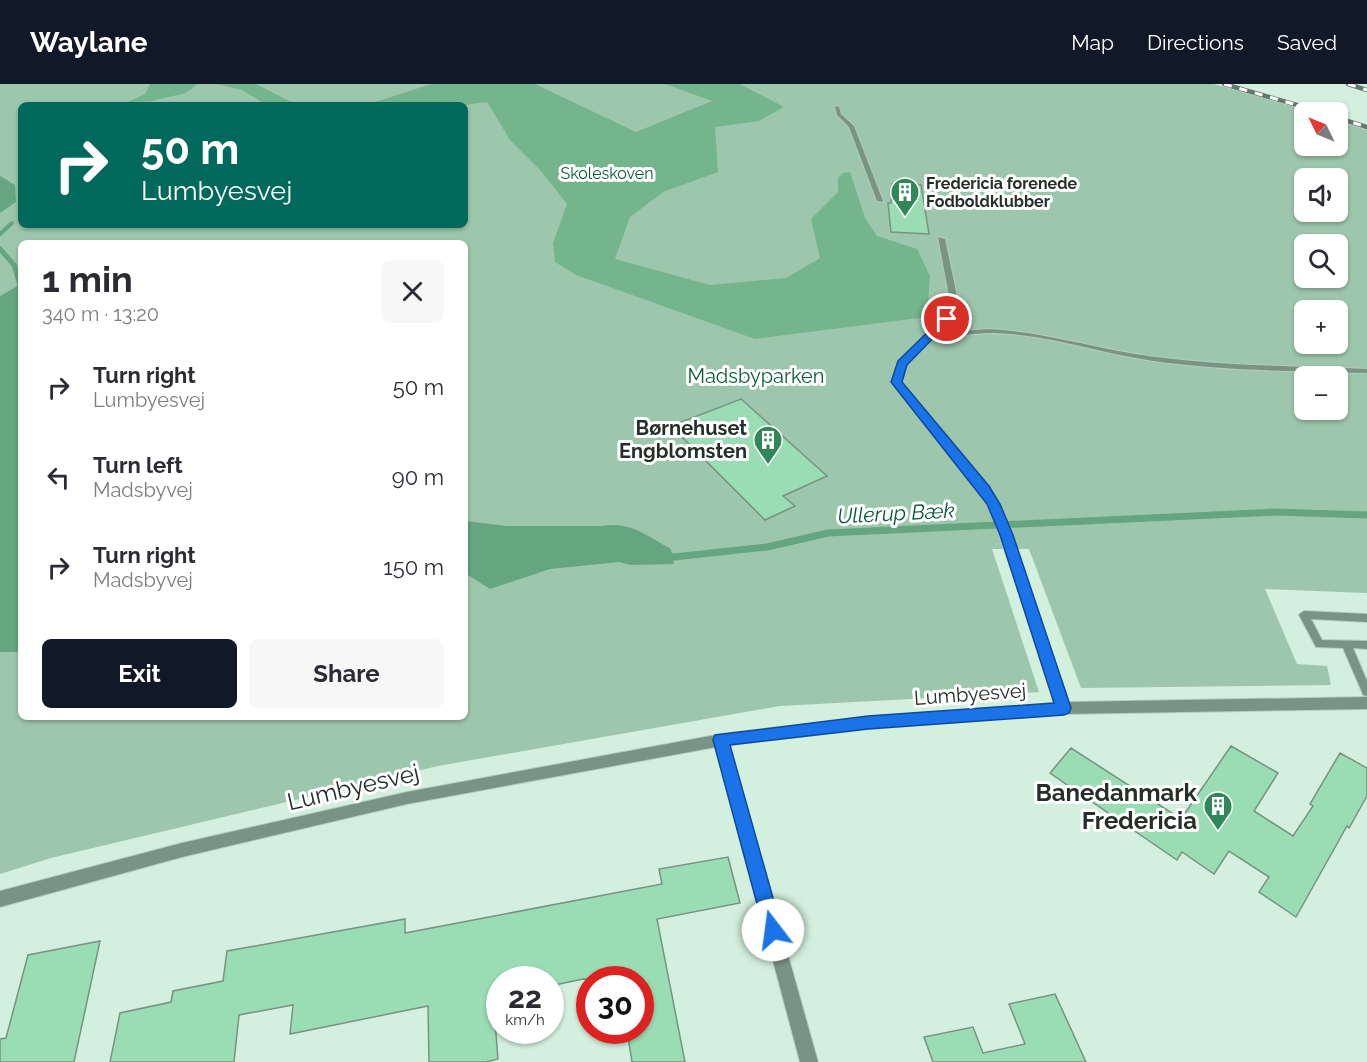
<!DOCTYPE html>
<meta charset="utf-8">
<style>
:root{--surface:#fff;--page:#f7f7f7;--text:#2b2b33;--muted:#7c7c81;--accent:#111827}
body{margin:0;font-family:Raleway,sans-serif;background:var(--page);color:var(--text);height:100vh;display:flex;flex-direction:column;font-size:22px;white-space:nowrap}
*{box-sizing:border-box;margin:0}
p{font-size:20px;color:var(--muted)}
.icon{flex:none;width:33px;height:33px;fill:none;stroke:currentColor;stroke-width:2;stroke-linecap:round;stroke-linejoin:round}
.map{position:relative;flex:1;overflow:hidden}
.side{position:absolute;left:18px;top:156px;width:450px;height:480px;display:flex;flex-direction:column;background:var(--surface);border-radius:9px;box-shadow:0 2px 4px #0004}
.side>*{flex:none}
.banner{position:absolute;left:18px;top:18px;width:450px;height:126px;border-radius:9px;box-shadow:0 2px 4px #0004;background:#00695c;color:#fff;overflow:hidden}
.needle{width:39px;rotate:313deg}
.buttons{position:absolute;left:1294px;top:18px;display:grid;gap:12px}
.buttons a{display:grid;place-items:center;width:54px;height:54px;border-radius:9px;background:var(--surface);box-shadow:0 2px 4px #0004;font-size:30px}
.speed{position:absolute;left:486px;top:882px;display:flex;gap:12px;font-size:30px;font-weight:700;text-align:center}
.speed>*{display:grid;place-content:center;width:78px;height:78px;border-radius:50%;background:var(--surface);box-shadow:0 2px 4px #0004;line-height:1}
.speed small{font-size:15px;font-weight:400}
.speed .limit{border:9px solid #d22;background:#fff;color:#111}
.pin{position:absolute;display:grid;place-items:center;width:51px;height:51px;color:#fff;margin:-26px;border:3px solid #fff;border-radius:50%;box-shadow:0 2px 6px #0007}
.me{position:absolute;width:66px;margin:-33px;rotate:345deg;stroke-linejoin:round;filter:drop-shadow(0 0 4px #0008)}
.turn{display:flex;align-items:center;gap:21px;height:126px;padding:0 24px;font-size:27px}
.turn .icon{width:78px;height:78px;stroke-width:2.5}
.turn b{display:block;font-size:42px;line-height:51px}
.round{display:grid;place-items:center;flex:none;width:63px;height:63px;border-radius:9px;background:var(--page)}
.headline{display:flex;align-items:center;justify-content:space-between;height:102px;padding:0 24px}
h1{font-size:36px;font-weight:700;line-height:45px}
.action{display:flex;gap:12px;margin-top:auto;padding:12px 24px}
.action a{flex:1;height:69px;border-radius:9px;background:var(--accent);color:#fff;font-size:24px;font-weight:700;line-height:69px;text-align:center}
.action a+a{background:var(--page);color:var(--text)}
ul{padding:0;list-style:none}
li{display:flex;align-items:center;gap:18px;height:90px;padding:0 24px}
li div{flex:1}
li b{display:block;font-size:22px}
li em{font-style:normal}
header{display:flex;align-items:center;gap:36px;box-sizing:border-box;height:84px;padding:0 30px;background:var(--accent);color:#fff}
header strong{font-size:28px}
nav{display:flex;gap:33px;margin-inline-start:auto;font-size:21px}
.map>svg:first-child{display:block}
.green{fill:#9dc7ac;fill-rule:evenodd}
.forest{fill:#75b58e}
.water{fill:#65a57f}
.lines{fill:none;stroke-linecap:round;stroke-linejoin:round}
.stream-far2{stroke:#65a57f;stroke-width:4}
.stream-far1{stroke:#65a57f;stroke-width:5}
.stream{stroke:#65a57f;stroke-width:7}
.building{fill:#9adcb3;stroke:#799382;stroke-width:1.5}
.lane-casing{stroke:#b4ccbc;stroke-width:2}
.street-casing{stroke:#b4ccbc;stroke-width:2}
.lane{fill:#7a9483;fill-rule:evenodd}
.street{fill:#7a9483;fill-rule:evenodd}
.rail-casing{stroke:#66776c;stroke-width:4.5}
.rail{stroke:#fff;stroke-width:3;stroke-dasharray:8;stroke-linecap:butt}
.route{fill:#1a73e8;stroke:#114b97;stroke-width:1.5}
.labels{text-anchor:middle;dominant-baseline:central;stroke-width:6;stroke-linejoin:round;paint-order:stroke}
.far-park-label{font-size:16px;fill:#0c5b36;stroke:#fff}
.far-poi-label{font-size:16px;font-weight:bold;fill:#242f28;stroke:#fff;text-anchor:start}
.park-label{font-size:20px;fill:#0c5b36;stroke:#fff}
.poi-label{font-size:20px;font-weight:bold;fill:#242f28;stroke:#fff;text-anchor:end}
.street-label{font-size:20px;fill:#242f28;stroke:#fff}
.water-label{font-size:21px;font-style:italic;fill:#055733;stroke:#fff}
.near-street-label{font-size:24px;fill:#242f28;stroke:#fff}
.near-poi-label{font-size:24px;font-weight:bold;fill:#242f28;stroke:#fff;text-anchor:end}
</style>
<header>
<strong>Waylane</strong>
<nav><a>Map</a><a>Directions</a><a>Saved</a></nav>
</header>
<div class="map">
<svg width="1367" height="978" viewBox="0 0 1367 978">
<rect width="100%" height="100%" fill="#d3efdd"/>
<path class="green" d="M0,0H1214L1312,28H1305V62H1338V37L1367,46V509L1265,505L1297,580L1327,582L1331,601L1081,604L1029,465H992L1039,608L780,622L438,682L51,774L0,790ZM21,21H465V141H21ZM1305,94H1338V128H1305ZM21,159H465V633H21ZM1305,160H1338V194H1305ZM1305,226H1338V260H1305ZM1305,292H1338V326H1305Z"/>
<g class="forest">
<path d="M150,0H198L186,9L152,17L126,19L145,10Z"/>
<path d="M218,0H256L297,21H267L242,6Z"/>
<path d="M431,0H535L636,48L712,17L665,0H740L784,23L759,37L715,43L718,88L663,108L630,133L615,175L710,201L786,194L820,174L811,135L838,108V94L843,89L850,88L865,134L877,152L917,165L930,192L927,233L755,255L576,191L555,178L553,159L567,120L541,87L510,56L487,18L465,21H366Z"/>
</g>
<g class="water">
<path d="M0,92L15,101L16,118L0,129Z"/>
<path d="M19,201L21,202V568H0V212Z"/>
<path d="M465,437L507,442H602C630,437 647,452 671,465L674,480L631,481L619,478L550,485L490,505L465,489Z"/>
</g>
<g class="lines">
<path class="stream-far2" d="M0,150L12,139"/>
<path class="stream-far1" d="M0,165L14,181L21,204"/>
<path class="stream" d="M667,471L674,473L767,463L828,449L1275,428L1367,431"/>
</g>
<g class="building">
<path d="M892,100L921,101L929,150L891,148L888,119H891Z"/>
<path d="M741,315L827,392L783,412L795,422L765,436L671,342Z"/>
<path d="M1231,662L1278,689L1254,727L1293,752L1313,722L1310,720L1340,669L1367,684V712L1349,744L1347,742L1296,833L1259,808L1269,793L1229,767L1214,790L1182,768L1177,776L1050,689L1071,664L1181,735Z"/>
<path d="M728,773L740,819L657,835L685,978H632L627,946H640V896L583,895L550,902V896H500V936L495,937L498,975L486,978H429L428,922L290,950L293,921L239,931L234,978H110L120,929L171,918L173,907L223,897L227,867L405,835V849L662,800L659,785Z"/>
<path d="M100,857L74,978H0V955L6,954L28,871Z"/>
<path d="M1055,910L1086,978H933L924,953L973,943L983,969L1025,960L1009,920Z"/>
</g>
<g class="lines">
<g class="lane-casing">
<g id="lane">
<path d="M837,22L839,23L841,30L854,42L883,117L882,118L877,117L849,43L837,31L835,23Z"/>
<path d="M988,245C1047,248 1099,266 1156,273C1226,282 1297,282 1367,285V289C1296,287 1224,287 1153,277C1098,269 1044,249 988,249C968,250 948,253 929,257L926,255L929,253L960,247Z"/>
<path d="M1304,527L1367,530V538L1311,535L1322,556L1367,557V565L1353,564L1367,597V612L1363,611L1362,608L1343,564L1316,563L1299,531L1301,529Z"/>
</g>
</g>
<g class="street-casing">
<path id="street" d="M938,153L945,155L957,212L951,235L907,281L902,298L988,402L1000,420L1069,618L1367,613V625L1064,630L868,645L729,661L818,978H800L716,663L407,720L182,773L0,823V807L182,759L407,708L721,650L868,633L1056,619L989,420L892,298L899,278L943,234L949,212Z"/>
</g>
<use href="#lane" class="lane"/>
<use href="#street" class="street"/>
<g class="rail-casing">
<g id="rail">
<path d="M1224,0L1321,28"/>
<path d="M1348,0L1367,6"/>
<path d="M1338,34L1367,43"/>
</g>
</g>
<use href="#rail" class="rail"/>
</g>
<path class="route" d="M943,233L952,235L907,281L902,298L989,402L1000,420L1013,451L1071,624L1069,629L1064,631L868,645L730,661L782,846L779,852L773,855L766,852L764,846L713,656L715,651L868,632L1054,619L1000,451L987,420L891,298L898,277Z"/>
<defs>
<g id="building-pin" transform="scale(1.5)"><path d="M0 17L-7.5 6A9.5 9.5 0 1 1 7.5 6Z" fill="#32875a" stroke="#fff"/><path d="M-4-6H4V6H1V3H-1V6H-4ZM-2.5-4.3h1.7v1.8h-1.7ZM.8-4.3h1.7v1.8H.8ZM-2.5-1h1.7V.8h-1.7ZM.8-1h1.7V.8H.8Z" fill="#fff"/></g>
</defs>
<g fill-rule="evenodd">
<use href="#building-pin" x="905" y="108"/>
<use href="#building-pin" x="768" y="356"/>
<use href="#building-pin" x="1218" y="722"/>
</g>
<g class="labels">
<g class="far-park-label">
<text x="607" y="89">Skoleskoven</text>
</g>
<g class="far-poi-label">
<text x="926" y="99">Fredericia forenede<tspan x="926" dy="18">Fodboldklubber</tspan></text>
</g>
<g class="park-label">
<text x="756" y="292">Madsbyparken</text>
</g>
<g class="poi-label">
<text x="747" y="344">Børnehuset<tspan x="747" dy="23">Engblomsten</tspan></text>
</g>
<g class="street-label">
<text transform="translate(970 610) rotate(-4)">Lumbyesvej</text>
</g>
<g class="water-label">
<text transform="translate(896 429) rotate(-3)">Ullerup Bæk</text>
</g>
<g class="near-street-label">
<text transform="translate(353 703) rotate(-13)">Lumbyesvej</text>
</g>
<g class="near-poi-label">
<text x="1197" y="708">Banedanmark<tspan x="1197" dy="28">Fredericia</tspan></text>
</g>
</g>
</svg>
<div class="buttons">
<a><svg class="needle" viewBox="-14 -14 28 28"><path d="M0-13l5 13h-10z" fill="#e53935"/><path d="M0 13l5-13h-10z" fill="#7c7c81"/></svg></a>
<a><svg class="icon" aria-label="sound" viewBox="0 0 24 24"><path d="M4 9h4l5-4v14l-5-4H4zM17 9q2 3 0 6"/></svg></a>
<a><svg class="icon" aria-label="search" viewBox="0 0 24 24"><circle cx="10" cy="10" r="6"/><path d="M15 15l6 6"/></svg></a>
<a>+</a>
<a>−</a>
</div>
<div class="speed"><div>22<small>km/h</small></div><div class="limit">30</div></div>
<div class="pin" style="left:947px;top:235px;background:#d93025"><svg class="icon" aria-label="arrive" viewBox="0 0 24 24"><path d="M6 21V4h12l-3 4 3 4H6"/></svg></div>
<svg class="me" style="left:773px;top:846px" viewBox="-20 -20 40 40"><circle r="19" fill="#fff"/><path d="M0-13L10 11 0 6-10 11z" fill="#1a73e8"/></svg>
<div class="banner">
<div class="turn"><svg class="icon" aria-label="right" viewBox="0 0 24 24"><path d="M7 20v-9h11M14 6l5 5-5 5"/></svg><div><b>50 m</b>Lumbyesvej</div></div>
</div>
<section class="side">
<div class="headline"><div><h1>1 min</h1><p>340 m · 13:20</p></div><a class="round"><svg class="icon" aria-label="close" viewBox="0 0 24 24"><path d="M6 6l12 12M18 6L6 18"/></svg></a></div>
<ul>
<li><svg class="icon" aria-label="right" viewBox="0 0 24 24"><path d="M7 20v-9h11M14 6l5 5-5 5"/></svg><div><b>Turn right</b><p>Lumbyesvej</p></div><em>50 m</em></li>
<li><svg class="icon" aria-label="left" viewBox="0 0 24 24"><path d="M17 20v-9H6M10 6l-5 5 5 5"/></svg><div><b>Turn left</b><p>Madsbyvej</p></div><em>90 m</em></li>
<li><svg class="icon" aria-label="right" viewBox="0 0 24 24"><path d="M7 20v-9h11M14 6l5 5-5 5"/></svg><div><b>Turn right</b><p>Madsbyvej</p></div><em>150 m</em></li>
</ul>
<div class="action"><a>Exit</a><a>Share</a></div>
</section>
</div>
